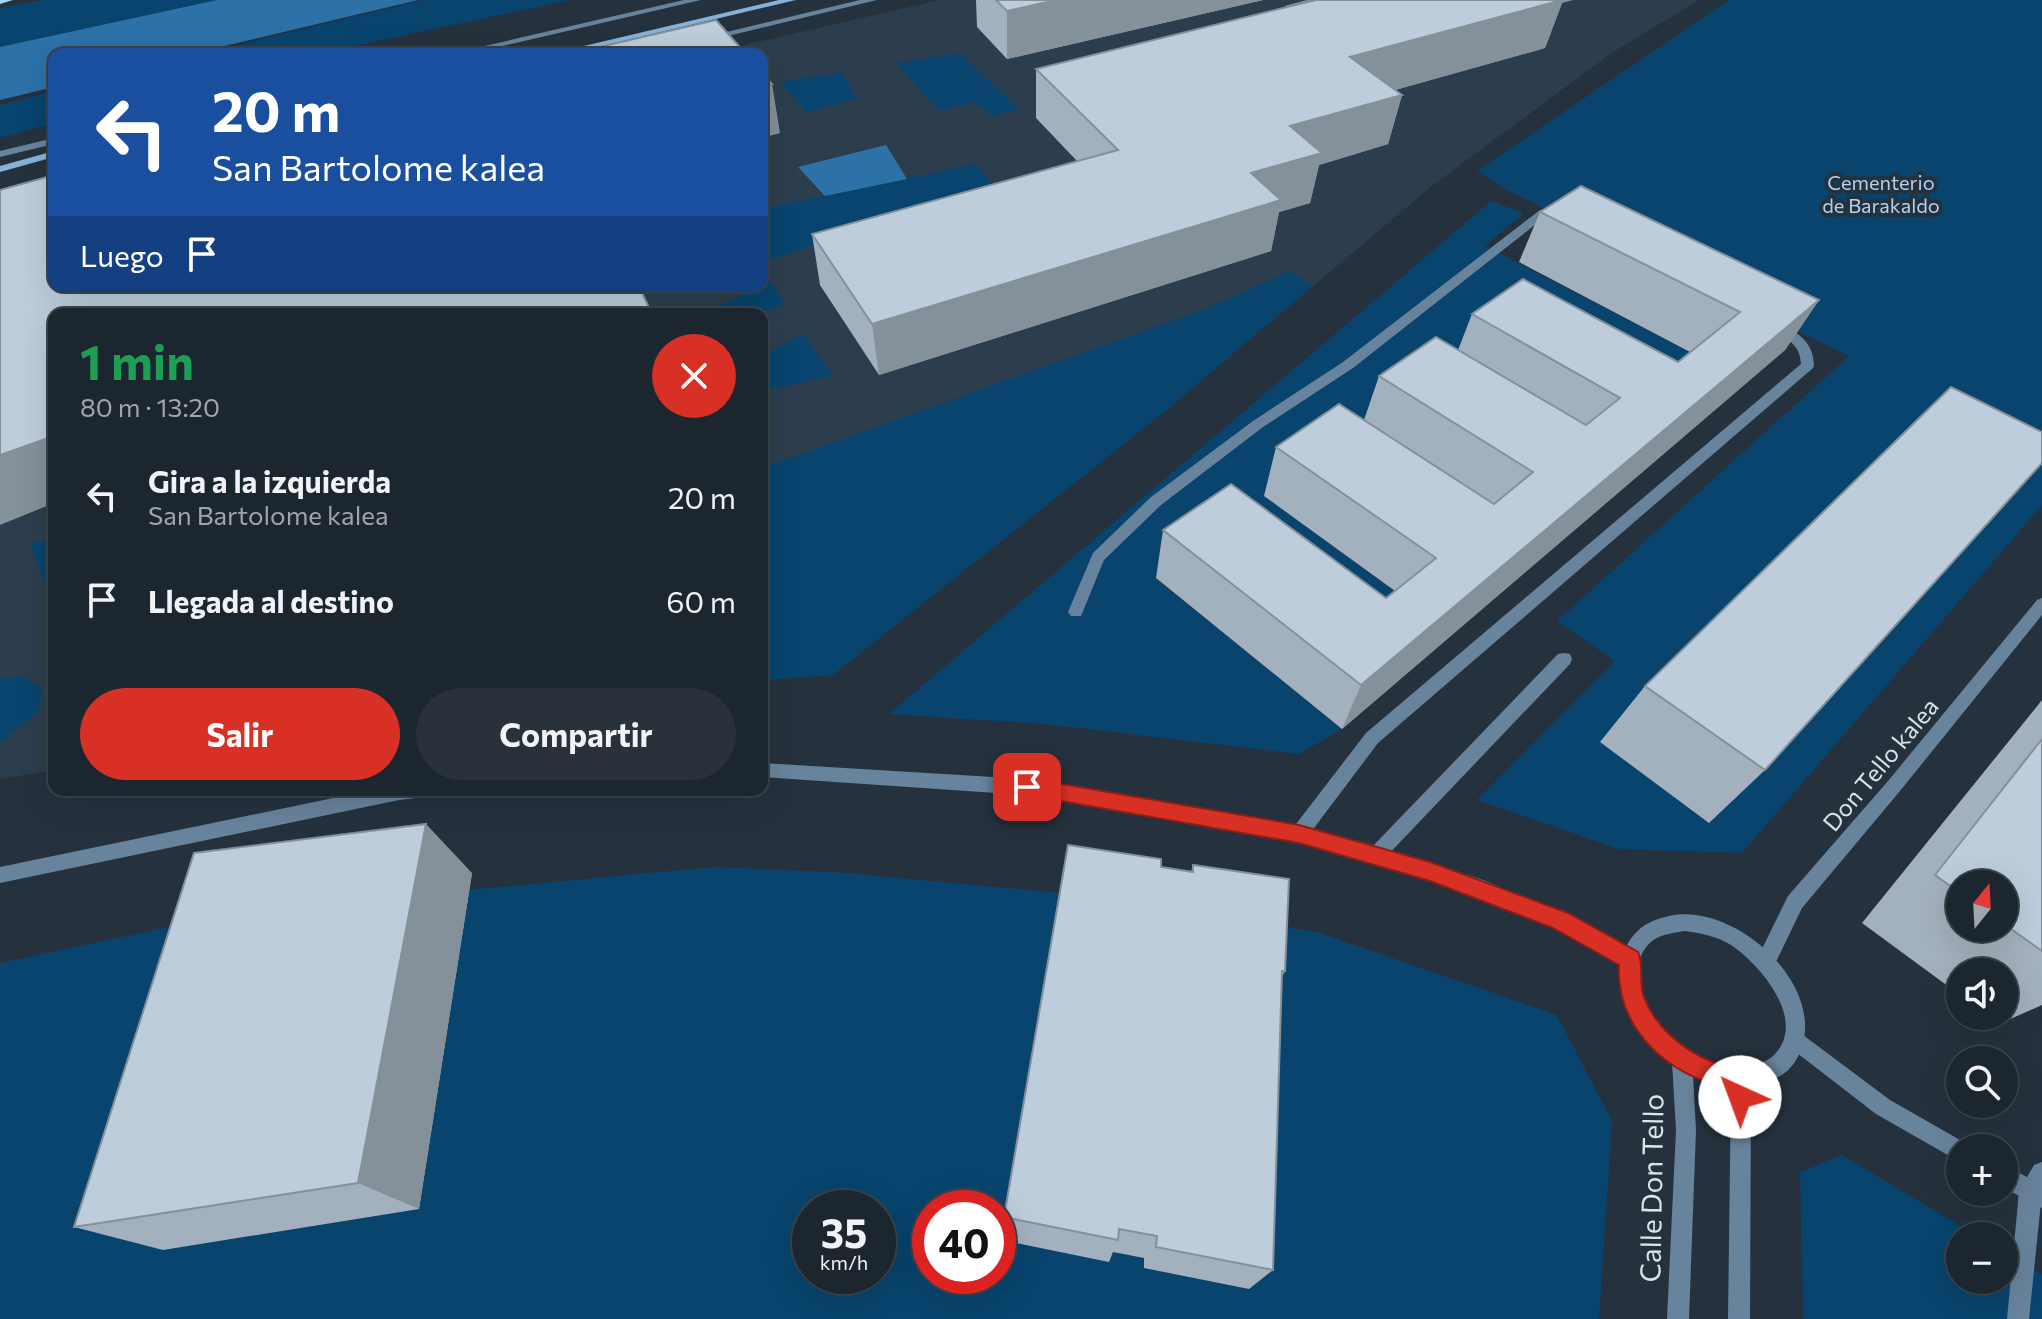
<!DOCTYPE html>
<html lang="es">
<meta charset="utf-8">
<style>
:root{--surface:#1c262e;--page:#29323a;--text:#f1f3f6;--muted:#a0a5aa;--line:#3a434a;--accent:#d93025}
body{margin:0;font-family:Commissioner,sans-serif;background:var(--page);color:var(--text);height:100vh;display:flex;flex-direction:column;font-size:30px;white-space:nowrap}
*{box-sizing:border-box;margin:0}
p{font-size:26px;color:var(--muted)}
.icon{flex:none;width:44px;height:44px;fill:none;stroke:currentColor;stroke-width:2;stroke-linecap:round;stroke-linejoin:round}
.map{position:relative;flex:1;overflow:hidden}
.drawer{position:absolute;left:48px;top:308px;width:720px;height:488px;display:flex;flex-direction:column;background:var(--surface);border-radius:16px;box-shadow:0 8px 32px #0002,0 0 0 2px var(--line)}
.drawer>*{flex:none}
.guide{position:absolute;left:48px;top:48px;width:720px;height:244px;border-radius:16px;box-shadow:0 8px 32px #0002,0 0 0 2px var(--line);background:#1a4fa0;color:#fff;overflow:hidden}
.needle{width:52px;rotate:18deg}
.tools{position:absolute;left:1946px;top:870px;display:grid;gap:16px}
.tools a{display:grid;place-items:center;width:72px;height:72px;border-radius:50%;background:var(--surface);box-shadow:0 8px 32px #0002,0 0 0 2px var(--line);font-size:40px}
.speed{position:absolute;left:792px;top:1190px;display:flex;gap:16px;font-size:40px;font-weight:700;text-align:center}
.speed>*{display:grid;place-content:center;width:104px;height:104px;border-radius:50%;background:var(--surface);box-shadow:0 8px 32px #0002,0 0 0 2px var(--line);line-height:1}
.speed small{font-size:20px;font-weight:400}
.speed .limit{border:12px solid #d22;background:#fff;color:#111}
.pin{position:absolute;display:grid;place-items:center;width:68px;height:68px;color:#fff;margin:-34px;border-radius:16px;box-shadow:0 4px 12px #0006}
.me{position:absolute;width:88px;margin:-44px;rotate:317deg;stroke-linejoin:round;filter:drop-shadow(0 0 6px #0008)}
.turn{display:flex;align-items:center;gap:28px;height:168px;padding:0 32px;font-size:36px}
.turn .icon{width:104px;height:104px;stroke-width:2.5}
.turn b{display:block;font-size:56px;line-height:68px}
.then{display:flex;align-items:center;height:76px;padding:0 32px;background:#0003;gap:16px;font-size:30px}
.round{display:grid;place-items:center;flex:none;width:84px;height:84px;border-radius:42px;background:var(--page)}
.summary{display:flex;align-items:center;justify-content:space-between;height:136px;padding:0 32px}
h1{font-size:48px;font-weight:700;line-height:60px;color:#1e9e55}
.button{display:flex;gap:16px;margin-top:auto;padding:16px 32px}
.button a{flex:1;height:92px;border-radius:48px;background:var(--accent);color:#fff;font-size:32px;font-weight:700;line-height:92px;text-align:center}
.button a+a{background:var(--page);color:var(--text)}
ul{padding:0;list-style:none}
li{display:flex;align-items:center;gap:24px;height:104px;padding:0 32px}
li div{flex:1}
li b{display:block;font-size:30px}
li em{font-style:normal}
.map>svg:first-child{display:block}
.built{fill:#2c3e4e}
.green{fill:#08446d;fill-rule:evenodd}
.water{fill:#2c72a8}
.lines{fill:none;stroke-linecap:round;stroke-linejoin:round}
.service{fill:#68839c;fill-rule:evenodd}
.minor{fill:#68839c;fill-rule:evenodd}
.tertiary{fill:#68839c;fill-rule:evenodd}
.secondary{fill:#86b2da;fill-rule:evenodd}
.primary{fill:#a8d6fe;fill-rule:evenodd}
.wall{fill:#a3b0bd;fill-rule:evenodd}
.shaded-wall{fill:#84909a}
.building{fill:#bdcddc;stroke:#84909a;stroke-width:2}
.route{fill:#d93025;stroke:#8d1f18;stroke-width:2}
.labels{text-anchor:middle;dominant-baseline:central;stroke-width:8;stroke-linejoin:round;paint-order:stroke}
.far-park-label{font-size:20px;fill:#b1d3f1;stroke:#25323e}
.street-label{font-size:24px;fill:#dae2ea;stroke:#25323e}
.near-street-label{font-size:28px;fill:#dae2ea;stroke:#25323e}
</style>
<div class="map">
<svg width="2042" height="1319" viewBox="0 0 2042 1319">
<rect width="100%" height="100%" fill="#25323e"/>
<path class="built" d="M940,0H1699L1613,52L1433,185L1313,286L833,675L762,680V314H54V770L0,779V234L54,286H762V54H706Z"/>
<g class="green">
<path d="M43,0H217L0,47V8Z"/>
<path d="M423,0H570L317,54H201Z"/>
<path d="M1729,0H2042V505L1742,853L1619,849L1477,800L1615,661L1557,621L1849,356L1505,189L1477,171Z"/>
<path d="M960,53L1019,110L991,116L975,102L939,111L896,63Z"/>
<path d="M841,72L857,99L806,112L780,82Z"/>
<path d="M54,91V123L0,138V105Z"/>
<path d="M975,164L993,184L767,261L762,254V209Z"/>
<path d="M1491,201L1524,213L1485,246L1709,362L1264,496L1415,606L1156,579L1342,729L1299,754L1045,724L889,714Z"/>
<path d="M762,269L785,304L755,314H709L706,308L740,298L734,286H762Z"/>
<path d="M1290,271L1313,286L1163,413L833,675L762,680V468L1205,309Z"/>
<path d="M803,333L833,376L762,391V358Z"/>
<path d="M54,536V611H53L31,544Z"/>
<path d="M22,676L42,688L39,711L0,743V679Z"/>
<path d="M713,867L835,872L1050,892L1317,932L1557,1015L1612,1121L1599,1319H0V963L244,911ZM810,1208H878V1276H810ZM930,1208H998V1276H930Z"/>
<path d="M1842,1155L1977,1236H1960V1280H2004V1252L2042,1275V1319H1803L1800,1172Z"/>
</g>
<g class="water">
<path d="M217,0H418L191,54H54V87L0,100V47Z"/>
<path d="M886,145L907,179L825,196L798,167Z"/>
</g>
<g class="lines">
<g class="service">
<path d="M1540,210H1548L1562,218L1556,221L1545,217L1353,368L1263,427L1161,505L1104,560L1081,616H1071L1068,612L1093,553L1151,497L1253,421L1343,362Z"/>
<path d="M1777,324C1798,331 1813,342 1814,365L1813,368L1378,743L1305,840L1299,842L1293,840L1290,834L1293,828L1366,733L1801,364C1800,342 1785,340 1771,328Z"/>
<path d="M1564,653L1570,654L1572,659L1570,664L1383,860L1377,862L1371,860L1368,854L1371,848L1558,654Z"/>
<path d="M2042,1162V1192L2029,1319H2007L2019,1191L2034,1165Z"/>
</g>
<g class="minor">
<path d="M2042,598V615L1900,791L1802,908L1773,968L1766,970L1759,968L1756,961L1788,896L1888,781L2037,600Z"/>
<path d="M1795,1029L1890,1100L1967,1144L1969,1148H1960V1162L1876,1114L1788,1046L1785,1039L1788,1032Z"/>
<path d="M2004,1165L2042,1185V1208L2004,1188Z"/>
</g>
<g class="tertiary">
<path d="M684,0H701L468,54H450Z"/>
<path d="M860,0H877L707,41L702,38Z"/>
<path d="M54,138V144L0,157V151Z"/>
<path d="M762,763L1027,779L1299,826L1377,846L1483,880L1567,915L1626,947C1636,928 1648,921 1669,916C1733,902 1823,981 1802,1047C1798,1059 1791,1070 1780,1076C1772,1081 1760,1083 1751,1086L1750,1319H1728L1731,1087L1693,1075L1696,1130L1689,1319H1667L1676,1130L1672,1062C1639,1039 1618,1004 1619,963L1553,927L1480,897L1377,862L1299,842L1027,795L762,777ZM1684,931C1700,933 1717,936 1731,945C1761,965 1809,1022 1773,1056C1764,1064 1751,1067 1739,1067C1691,1066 1638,1019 1638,970C1638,958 1645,945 1655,939C1663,934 1674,933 1684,931Z"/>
<path d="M372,790H444L441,795L399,800L0,883V867Z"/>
</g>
<g class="secondary">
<path d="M779,0H796L568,54H550Z"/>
<path d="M54,151V157L0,172V166Z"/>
</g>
<path class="primary" d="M0,0H13L0,4Z"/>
</g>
<g class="wall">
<path d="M976,0H1263L1007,59L977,27Z"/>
<path d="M1562,3L1545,48L1395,90L1402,95L1388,144L1319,165L1310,203L1279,212L1271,251L879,375L820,285L812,234L1077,161L1036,118V69L1288,7V6Z"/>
<path d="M1540,212L1819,300L1785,350L1342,729L1156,578L1163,530L1386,598L1395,591L1264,496L1276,447L1364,420L1379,376L1458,350L1472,314L1678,362L1690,352L1519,262Z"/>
<path d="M1645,686L1765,770L1709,823L1600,742Z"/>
<path d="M2042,700V1005L1999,1024L1988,1016H2004V972H1960V995L1862,923ZM1960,884H2004V928H1960Z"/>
<path d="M1193,865L1285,971L1282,977L1273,1270L1249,1289L1144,1268V1258L1113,1252L1109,1262L1006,1241L1004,1217L1161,867L1191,872Z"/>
<path d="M472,873L419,1209L163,1250L74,1227Z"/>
</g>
<g class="shaded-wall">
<path d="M1056,0H1263L1007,59V11Z"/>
<path d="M1531,0H1573L1562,3L1545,48L1338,106L1350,57Z"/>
<path d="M772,84L780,133L762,138V86Z"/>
<path d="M1402,95L1388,144L1319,165L1310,203L1279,212L1271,251L879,375L872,324L1251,173L1290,126Z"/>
<path d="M1819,300L1785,350L1342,729L1361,685Z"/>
<path d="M464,308L467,314H443Z"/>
<path d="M54,436V503L0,525V455Z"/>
<path d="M426,824L472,873L419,1209L358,1183Z"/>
</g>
<g class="building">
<path d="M996,0H1056L1007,11Z"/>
<path d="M1311,0H1316L1290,7L1288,6Z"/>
<path d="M1316,0H1562L1350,57L1402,95L1290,126L1322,153L1251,173L1281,200L872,324L812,234L1118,150L1036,69Z"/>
<path d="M716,20L746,54H569Z"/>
<path d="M762,73L772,84L762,86Z"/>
<path d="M54,175V286H639L652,314H467L464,308L443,314H54V436L0,455V190Z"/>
<path d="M1581,186L1819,300L1361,685L1163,530L1231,484L1386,598L1436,558L1276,447L1339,404L1494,504L1533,472L1379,376L1436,337L1586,425L1620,398L1472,314L1523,279L1678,362L1740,312L1540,212Z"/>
<path d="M1951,387L2042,432V463L1765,770L1645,686Z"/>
<path d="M2042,739V951L2004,924V884H1960V893L1935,875Z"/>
<path d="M426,824L358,1183L74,1227L194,853Z"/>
<path d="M1068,845L1161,859V867L1193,872V865L1289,879L1285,971H1282L1273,1270L1156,1247L1157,1236L1119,1229L1118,1240L1004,1217Z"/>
</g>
<path class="route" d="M1027,778L1299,825L1430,862L1568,913L1638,952C1644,965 1639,980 1643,994C1653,1025 1683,1051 1713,1062C1725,1066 1737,1066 1749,1070L1752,1079L1749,1105L1740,1109L1732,1105L1729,1088C1669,1077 1616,1029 1619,965L1553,928L1430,881L1299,843L1027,795L1020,793L1017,787L1020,781Z"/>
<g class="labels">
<g class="far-park-label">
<text x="1881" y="182">Cementerio<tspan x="1881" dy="23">de Barakaldo</tspan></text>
</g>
<g class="street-label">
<text transform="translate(1880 764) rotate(-50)">Don Tello kalea</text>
</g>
<g class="near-street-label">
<text transform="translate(1651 1188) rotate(-89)">Calle Don Tello</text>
</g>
</g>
</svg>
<div class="tools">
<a><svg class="needle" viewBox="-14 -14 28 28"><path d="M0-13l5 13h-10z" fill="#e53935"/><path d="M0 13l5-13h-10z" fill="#a0a5aa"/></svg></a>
<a><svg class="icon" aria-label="sound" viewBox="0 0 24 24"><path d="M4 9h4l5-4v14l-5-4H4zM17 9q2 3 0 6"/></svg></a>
<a><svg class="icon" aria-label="search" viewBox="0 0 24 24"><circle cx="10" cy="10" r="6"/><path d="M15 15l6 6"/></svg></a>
<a>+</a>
<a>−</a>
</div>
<div class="speed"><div>35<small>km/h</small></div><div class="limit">40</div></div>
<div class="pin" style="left:1027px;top:787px;background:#d93025"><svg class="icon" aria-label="arrive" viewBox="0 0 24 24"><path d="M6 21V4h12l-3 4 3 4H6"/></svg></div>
<svg class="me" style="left:1740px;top:1097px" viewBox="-20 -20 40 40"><circle r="19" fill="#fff"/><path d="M0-13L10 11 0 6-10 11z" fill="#d93025"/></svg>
<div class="guide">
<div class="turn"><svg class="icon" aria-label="left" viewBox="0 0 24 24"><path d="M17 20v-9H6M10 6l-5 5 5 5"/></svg><div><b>20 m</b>San Bartolome kalea</div></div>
<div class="then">Luego<svg class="icon" aria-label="arrive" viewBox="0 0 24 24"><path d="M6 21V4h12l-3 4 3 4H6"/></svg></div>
</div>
<section class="drawer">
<div class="summary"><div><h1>1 min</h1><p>80 m · 13:20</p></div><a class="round" style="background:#d93025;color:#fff"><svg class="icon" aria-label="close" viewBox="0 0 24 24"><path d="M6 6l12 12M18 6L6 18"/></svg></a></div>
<ul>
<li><svg class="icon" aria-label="left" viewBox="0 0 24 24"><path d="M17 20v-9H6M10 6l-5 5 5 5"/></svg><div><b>Gira a la izquierda</b><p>San Bartolome kalea</p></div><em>20 m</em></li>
<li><svg class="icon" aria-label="arrive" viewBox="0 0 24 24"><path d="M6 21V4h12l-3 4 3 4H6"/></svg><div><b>Llegada al destino</b></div><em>60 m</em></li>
</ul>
<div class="button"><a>Salir</a><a>Compartir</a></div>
</section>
</div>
